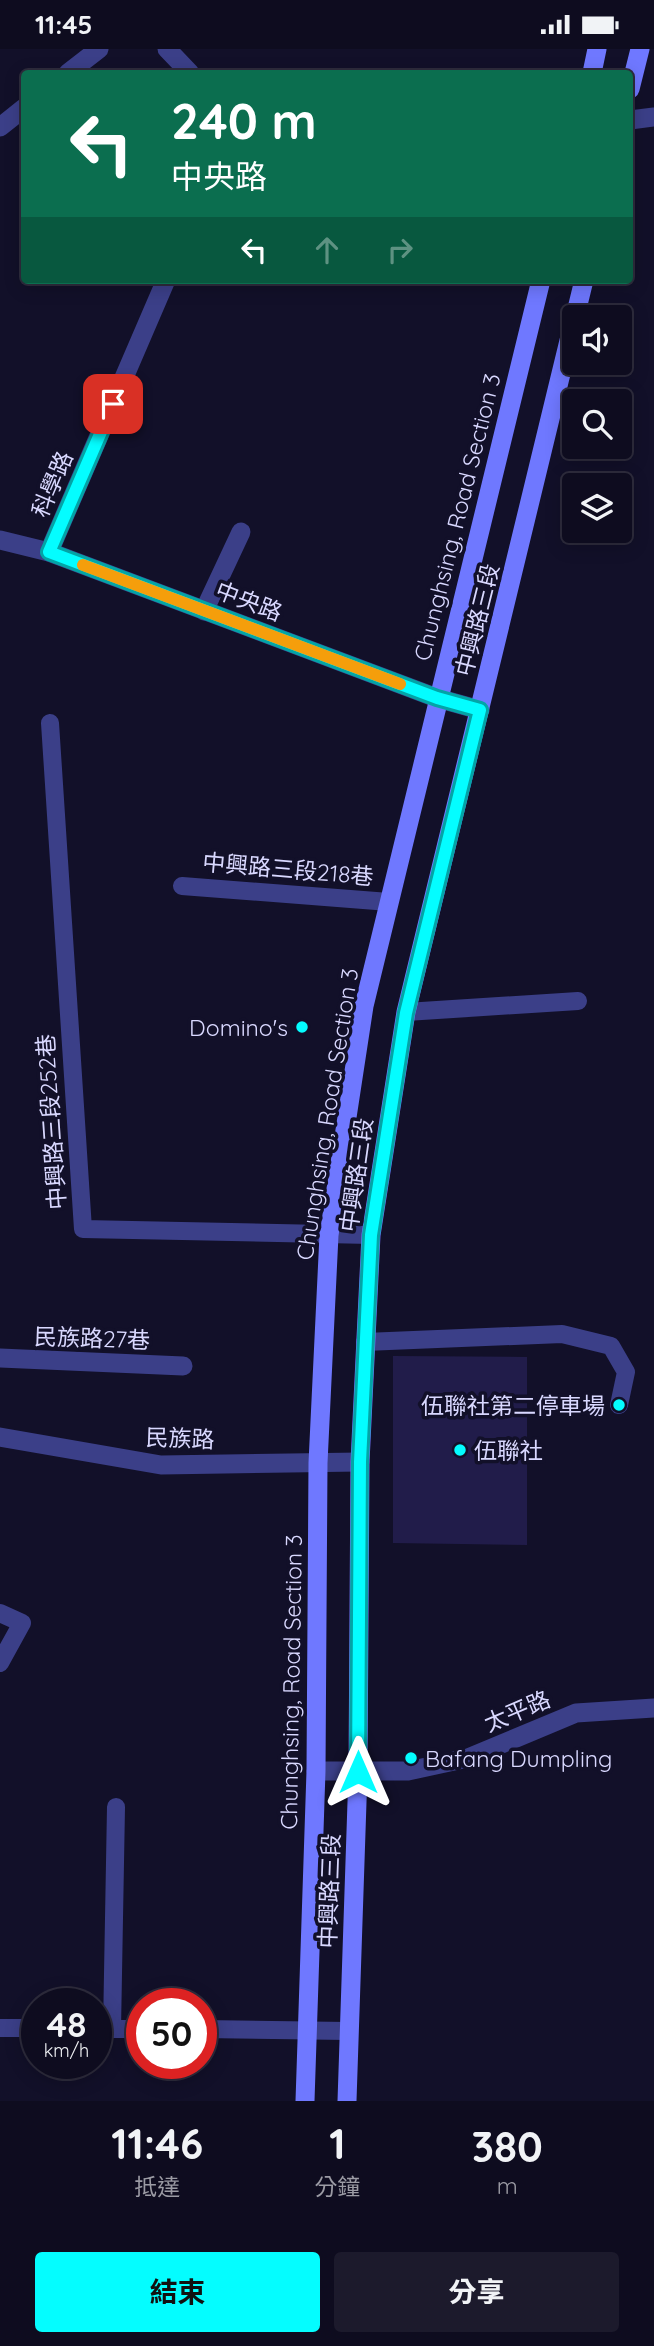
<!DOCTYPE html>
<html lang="zh-TW">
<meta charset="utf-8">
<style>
:root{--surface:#0e0c1f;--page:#1c1a2c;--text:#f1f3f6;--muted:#9b9ba4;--line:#2e2c3d;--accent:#04fdff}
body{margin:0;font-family:Quicksand,"Noto Sans TC",sans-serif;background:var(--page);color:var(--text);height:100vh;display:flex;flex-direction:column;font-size:26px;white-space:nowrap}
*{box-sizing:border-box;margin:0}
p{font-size:23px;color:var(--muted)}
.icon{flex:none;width:38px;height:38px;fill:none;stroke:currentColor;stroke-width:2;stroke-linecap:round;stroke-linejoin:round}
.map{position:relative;height:2052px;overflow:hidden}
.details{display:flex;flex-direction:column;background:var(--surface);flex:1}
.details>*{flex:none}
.banner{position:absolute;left:21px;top:21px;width:612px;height:214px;border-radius:7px;box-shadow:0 4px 18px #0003,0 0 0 2px var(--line);background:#0b6e4f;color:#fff;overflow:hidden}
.controls{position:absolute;left:562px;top:256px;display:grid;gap:14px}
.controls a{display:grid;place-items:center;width:70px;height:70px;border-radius:7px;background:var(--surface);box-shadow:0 4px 18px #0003,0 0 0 2px var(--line);font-size:35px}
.speed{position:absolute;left:21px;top:1939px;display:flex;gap:14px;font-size:35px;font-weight:700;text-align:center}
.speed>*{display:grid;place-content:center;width:91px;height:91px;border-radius:50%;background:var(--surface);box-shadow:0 4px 18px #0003,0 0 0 2px var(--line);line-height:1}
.speed small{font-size:18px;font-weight:400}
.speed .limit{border:10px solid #d22;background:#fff;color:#111}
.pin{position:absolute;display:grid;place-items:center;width:60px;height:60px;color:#fff;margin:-30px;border-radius:14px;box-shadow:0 4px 10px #0006}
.me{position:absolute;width:77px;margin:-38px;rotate:0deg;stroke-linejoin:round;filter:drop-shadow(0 0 5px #0008)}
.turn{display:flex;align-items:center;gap:24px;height:147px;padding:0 35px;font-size:32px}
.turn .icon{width:91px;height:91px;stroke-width:2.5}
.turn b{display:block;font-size:49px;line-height:60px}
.lanes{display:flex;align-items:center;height:66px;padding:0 35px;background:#0003;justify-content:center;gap:35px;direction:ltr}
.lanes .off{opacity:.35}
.eta{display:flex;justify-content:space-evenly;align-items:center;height:119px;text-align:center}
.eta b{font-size:42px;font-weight:700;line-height:49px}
.cta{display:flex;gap:14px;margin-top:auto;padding:14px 35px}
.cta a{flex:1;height:80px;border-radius:7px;background:var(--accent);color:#111;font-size:28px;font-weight:700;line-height:80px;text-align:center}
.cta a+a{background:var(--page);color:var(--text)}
.status{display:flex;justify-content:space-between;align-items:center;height:49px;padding:0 35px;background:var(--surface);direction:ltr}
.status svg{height:19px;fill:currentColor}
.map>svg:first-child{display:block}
.building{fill:#211c4a}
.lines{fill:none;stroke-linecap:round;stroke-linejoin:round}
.service{stroke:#3b3f88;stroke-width:18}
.minor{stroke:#3b3f88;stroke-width:19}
.tertiary{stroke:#3b3f88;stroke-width:19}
.secondary{stroke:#6f78ff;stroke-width:19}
.route-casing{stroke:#03a4a6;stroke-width:18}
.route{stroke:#04fdff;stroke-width:12}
.slow{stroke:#f59e0b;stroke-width:12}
.poi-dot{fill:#04fdff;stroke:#121029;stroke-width:2.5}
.labels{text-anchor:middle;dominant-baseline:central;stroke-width:7;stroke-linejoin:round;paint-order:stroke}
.street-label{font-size:23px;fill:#d9d8ff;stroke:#121029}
.poi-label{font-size:23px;fill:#d9d8ff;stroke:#121029;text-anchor:end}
</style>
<div class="status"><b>11:45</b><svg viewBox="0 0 49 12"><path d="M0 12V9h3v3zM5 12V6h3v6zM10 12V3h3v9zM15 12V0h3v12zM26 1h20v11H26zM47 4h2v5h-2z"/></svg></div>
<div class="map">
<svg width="654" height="2052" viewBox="0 0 654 2052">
<rect width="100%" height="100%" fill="#121029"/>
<path class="building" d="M393,1307L527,1308V1496L393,1494Z"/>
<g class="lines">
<g class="service">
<path d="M50,674L83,1180L371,1186"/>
<path d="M182,837L389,853"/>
<path d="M406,963L578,952"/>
<path d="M365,1293L562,1285L611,1297L626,1323L619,1356"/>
<path d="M0,1564L22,1574L0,1614"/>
<path d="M0,1979H37"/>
<path d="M96,1980H142"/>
<path d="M112,1980L116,1758"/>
<path d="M201,1980L348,1982"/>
</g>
<g class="minor">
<path d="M167,0L190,24"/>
<path d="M68,24L99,0"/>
<path d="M0,78L24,59"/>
<path d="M0,491L49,503L437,649L480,661"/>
<path d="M49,503L166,231"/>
<path d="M204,562L241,483"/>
<path d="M0,1309L183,1317"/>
<path d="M0,1388L161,1416L360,1413"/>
<path d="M316,1722H408L468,1709L576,1664L654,1659"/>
</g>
<path class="tertiary" d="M630,71L654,68"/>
<g class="secondary">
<path d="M592,24L597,0"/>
<path d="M630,40L640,0"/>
<path d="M575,268L584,231"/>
<path d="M305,2052L316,1722L318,1414L329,1186L364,957L541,231"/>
<path d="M347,2052L358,1723L360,1413L371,1186L406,963L574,271"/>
</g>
</g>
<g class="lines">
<g class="route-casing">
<path id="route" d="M113,355L49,503L437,649L480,661L406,964L371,1186L360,1413L358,1723"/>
</g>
<use href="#route" class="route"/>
<path class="slow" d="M83,516L400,635"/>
</g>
<g class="poi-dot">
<circle cx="302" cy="978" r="7"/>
<circle cx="619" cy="1356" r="7"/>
<circle cx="460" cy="1401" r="7"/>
<circle cx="411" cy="1709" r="7"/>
</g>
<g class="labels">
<g class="street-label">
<text transform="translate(52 435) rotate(-67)">科學路</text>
<text transform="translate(457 468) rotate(-76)">Chunghsing, Road Section 3</text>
<text transform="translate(249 552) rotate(21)">中央路</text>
<text transform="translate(477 571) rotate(-76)">中興路三段</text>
<text transform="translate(288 820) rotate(5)">中興路三段218巷</text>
<text transform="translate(327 1065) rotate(-81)">Chunghsing, Road Section 3</text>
<text transform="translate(51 1073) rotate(-94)">中興路三段252巷</text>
<text transform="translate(356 1126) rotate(-82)">中興路三段</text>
<text transform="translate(92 1289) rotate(2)">民族路27巷</text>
<text transform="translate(180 1389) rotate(2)">民族路</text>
<text transform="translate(291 1633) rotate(-89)">Chunghsing, Road Section 3</text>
<text transform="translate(517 1662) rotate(-23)">太平路</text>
<text transform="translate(329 1842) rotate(-88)">中興路三段</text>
</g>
<g class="poi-label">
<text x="288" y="978">Domino's</text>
<text x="605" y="1356">伍聯社第二停車場</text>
<text x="474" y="1401" text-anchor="start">伍聯社</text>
<text x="425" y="1709" text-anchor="start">Bafang Dumpling</text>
</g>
</g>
</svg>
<div class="controls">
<a><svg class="icon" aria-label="sound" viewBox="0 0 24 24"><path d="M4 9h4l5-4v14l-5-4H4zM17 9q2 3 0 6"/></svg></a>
<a><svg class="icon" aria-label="search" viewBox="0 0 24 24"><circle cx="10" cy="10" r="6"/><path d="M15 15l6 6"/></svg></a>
<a><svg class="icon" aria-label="layers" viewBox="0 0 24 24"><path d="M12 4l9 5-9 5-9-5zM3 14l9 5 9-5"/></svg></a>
</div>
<div class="speed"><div>48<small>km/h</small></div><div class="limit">50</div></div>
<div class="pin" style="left:113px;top:355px;background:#d93025"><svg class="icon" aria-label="arrive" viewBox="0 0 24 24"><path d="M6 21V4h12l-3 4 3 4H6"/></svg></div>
<svg class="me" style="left:358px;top:1723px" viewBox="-20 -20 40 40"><path d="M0-17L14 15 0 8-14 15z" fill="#04fdff" stroke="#fff" stroke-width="4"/></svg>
<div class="banner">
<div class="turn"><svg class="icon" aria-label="left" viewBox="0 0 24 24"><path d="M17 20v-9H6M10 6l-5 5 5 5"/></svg><div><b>240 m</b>中央路</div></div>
<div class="lanes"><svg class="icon" aria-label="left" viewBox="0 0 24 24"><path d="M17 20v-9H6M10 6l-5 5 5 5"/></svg><svg class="icon off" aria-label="ahead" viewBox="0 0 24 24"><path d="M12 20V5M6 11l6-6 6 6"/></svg><svg class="icon off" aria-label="right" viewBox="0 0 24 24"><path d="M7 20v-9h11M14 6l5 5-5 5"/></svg></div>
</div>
</div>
<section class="details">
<div class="eta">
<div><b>11:46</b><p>抵達</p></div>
<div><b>1</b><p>分鐘</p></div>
<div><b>380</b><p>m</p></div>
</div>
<div class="cta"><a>結束</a><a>分享</a></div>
</section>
